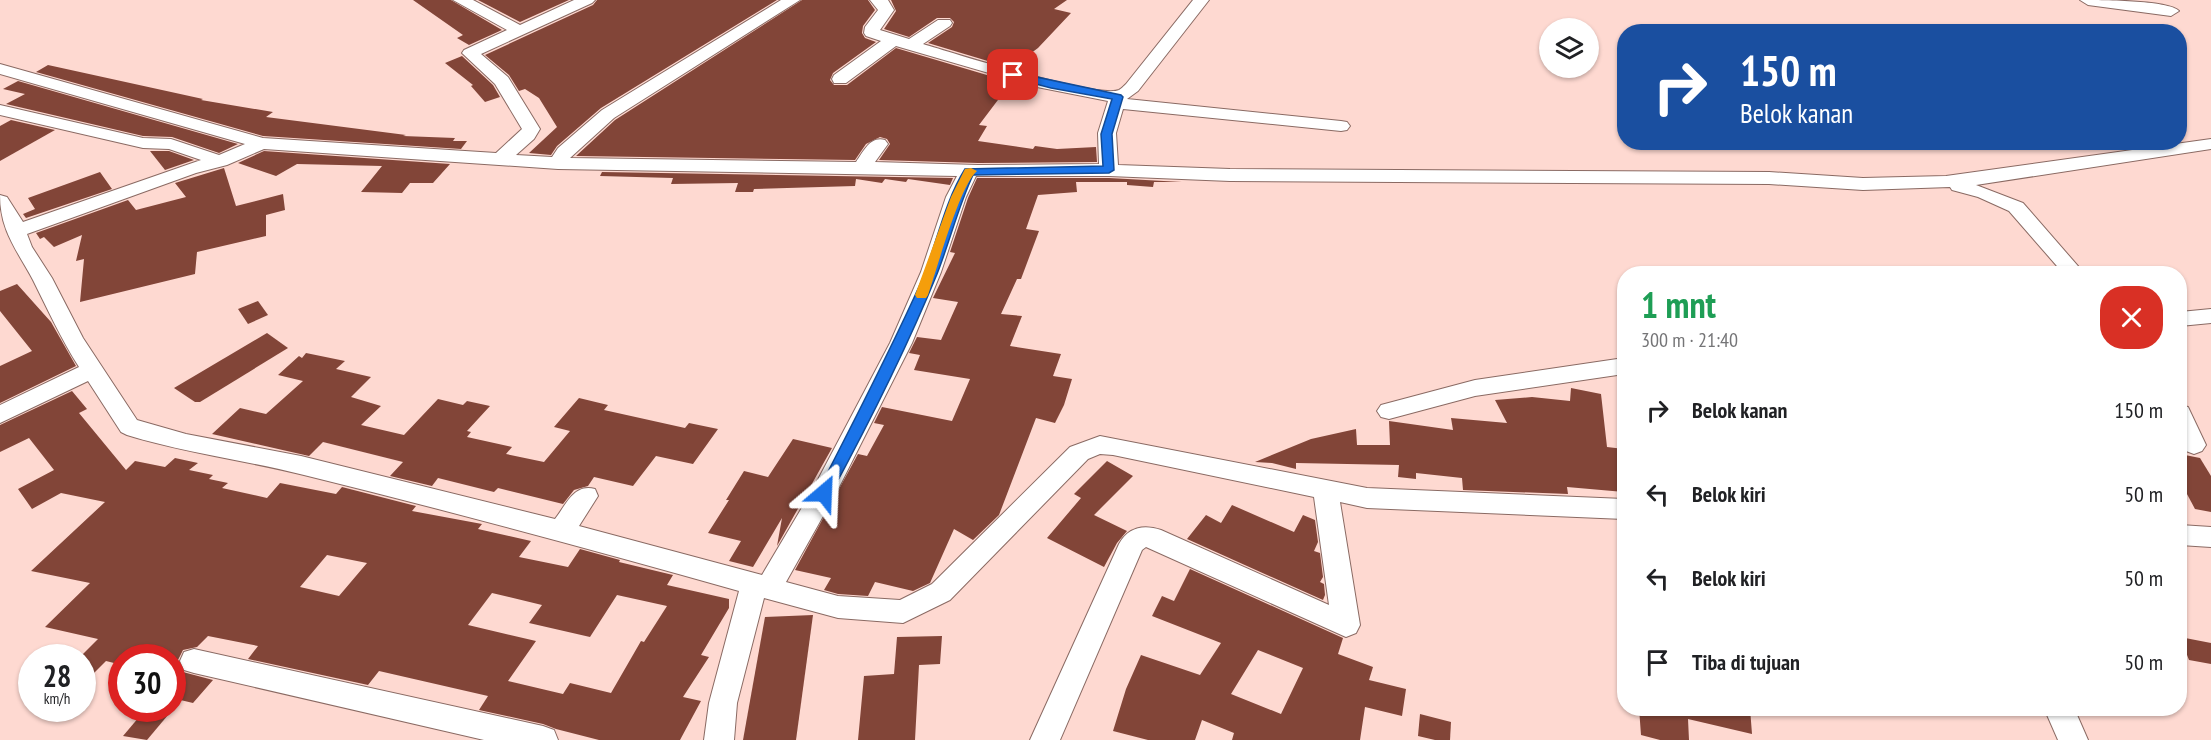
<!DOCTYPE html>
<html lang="id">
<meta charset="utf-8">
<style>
:root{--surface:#fff;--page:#f6f6f6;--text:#202124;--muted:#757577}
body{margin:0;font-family:"PT Sans Narrow",sans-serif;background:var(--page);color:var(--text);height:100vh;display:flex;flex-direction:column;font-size:22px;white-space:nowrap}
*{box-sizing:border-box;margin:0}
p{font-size:20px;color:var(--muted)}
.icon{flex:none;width:33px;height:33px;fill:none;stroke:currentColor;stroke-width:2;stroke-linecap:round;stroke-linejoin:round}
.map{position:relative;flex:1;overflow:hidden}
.panel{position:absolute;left:1617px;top:266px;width:570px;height:450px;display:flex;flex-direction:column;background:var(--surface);border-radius:24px;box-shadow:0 2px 4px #0004}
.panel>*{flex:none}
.hud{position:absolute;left:1617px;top:24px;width:570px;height:126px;border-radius:24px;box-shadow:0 2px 4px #0004;background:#1a4fa0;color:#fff;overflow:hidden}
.controls{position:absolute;left:1539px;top:18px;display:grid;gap:12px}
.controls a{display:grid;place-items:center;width:60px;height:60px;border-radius:50%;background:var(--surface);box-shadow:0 2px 4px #0004;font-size:30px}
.speed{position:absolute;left:18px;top:644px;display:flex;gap:12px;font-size:30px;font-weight:700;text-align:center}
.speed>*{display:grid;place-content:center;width:78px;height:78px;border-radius:50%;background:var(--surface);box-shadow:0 2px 4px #0004;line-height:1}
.speed small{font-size:15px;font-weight:400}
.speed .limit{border:9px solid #d22;background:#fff;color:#111}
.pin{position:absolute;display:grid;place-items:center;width:51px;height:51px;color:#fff;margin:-26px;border-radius:12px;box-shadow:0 3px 9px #0006}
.me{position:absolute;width:66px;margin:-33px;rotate:26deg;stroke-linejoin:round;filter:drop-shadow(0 0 4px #0008)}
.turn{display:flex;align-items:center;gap:21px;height:126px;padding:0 24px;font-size:27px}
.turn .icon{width:78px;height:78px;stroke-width:2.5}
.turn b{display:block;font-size:42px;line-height:51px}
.round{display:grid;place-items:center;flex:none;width:63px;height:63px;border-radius:24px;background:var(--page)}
.overview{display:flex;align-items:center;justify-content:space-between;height:102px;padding:0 24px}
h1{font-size:36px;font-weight:600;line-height:45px;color:#1e9e55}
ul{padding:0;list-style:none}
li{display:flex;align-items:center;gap:18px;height:84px;padding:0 24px}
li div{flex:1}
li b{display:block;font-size:22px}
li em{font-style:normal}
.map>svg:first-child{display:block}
.building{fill:#824538;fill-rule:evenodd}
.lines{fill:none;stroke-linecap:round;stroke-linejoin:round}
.minor-casing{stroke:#8a6a63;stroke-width:2}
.minor{fill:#fff;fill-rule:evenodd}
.route{fill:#1a73e8;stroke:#114b97;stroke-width:1.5}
.slow{fill:#f59e0b}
</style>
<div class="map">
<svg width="2211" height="740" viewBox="0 0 2211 740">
<rect width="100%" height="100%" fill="#fed9d1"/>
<g class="building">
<path d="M413,0H451L502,30L469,45L457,38L463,35Z"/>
<path d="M478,0H569L520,22Z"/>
<path d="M597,0H777L601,108L557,146L551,155L529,153L557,127L539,98L525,89L519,91L509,75L485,55L593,5Z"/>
<path d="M802,0H868L875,10L863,26L862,33L865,38L876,42L833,73L830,80L834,85H847L896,48L997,78L988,85L1007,88L979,125L987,126L978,141L1033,149L1035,146L1057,149L1096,147L1097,162L978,163L879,160L890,144L887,139L880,137L866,144L855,160L576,156L615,120Z"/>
<path d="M891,0H1067L1054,9L1071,13L1038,48L1011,68L928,43L952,27L954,22L950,18H937L909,37L884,29L896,11Z"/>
<path d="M462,56L493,85L500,97L485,102L471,86L473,85L445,63Z"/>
<path d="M48,65L203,99L201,100L273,112L266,117L406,135L403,136L455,138L453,141H467L461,149L263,136L36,72Z"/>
<path d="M18,81L238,144L219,153L172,137L143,136L6,104L25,94L3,89Z"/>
<path d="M11,120L55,130L0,161V126Z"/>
<path d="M150,151H169L194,160L165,170Z"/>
<path d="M264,151L450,164L433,183H410L402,193L361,192L382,166L297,164L276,176L238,163Z"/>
<path d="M224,168L236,206L283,194L285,210L266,215V236L197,252L195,274L80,302L84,259L76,261L82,235L54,247L44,237L40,239L36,233L128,200L136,210L186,197L175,183Z"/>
<path d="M100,172L112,189L26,218L23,214L35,209L28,198Z"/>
<path d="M602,172L953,178L950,185L908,179L906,182L885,179L882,183L856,179L855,186L754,189L753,192H735L738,183L671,184L673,178L600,176Z"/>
<path d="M977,178H1109L1182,182H1154L1153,187L1127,185V182H1076L1077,192L1038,195L1026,229L1039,231L1021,279H1017L1001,314L1022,316L1010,346L1061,354L1053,376L1072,379L1064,405L1055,423L1036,418L999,515L973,540L954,529L930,583L913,591L875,582L868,596L838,594L824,590L831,578L795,570L858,454L867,456L884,425L874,423L882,407L952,421L970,379L914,370L920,355L909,353L917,337L941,340L958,302L933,298L955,253L950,252L968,198Z"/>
<path d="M17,284L51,322L76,366L0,403V366L32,351L0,311V291Z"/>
<path d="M258,301L268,315L248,324L238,309Z"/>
<path d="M267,333L288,348L200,402H195L174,388Z"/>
<path d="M306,353L345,361L336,369L371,377L351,397L381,406L361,425L404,435L438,399L463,405L467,401L490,406L467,431L471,432L467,437L512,447L506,454L544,462L570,431L554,427L579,398L608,405L604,410L685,428L689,423L718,429L693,464L656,456L633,486L594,477L588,486L574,490L563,504L498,488L494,492L438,478L432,486L390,476L403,462L323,442L309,456L212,434L240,408L266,414L303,381L278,375L299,356L302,358Z"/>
<path d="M1571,388L1601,394L1607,447L1624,449V492L1567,487L1568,494L1463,490L1462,478L1416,473V479L1398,477L1399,465L1296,463V469L1272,463L1255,462L1311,439L1356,429L1357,445H1390L1389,421L1453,430L1451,418L1507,423L1495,400L1532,397L1570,401Z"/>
<path d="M72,391L87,409L79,413L126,470L135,461L165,467L175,458L198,463L189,470L213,475L209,479L228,483L222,488L267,498L280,483L336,494L342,487L416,506L412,511L482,524L478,529L531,541L519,557L568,567L580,549L620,560L619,562L673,575L667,585L729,599V608L701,655L709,657L683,697L701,701L680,740H599L556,729L543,724L479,710L488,696L379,671L368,685L248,659L258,646L208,636L197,647L183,650L178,660L183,672L213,680L193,703L172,698V657H122V665L106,661L82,685V655L98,639L45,627L90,583L31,571L105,502L61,493L32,509L18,489L54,470L29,438L0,452V425ZM327,555L367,563L339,596L300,587ZM492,593L542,605L529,623L590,637L617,595L667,606L644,642L641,641L611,693L570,683L563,694L508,681L536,641L468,625Z"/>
<path d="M793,439L832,448L777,546L782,518L753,567L729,561L741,541L708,533L729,500H726L744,471L768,477Z"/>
<path d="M2180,454L2200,458L2211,476V512L2195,509L2180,481Z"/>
<path d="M1107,461L1133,476L1094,515L1127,531L1117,543L1104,567L1047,538L1081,498L1074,494Z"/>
<path d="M1232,505L1294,532L1303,515L1315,520L1318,542L1314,551L1320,553L1323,577L1320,582L1324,584L1325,595L1323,600L1187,539L1206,515L1221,523Z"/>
<path d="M1190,569L1343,638L1338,654L1373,667L1369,680L1406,689L1402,716L1365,707L1360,740H1232L1234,733L1202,720L1195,740H1148L1113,731L1126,689L1141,655L1200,675L1221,643L1152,616L1162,596L1174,601ZM1258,650L1303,668L1281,714L1231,694Z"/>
<path d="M813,615L796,740H743L765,617Z"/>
<path d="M942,636L940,664L919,665L915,740H858L864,676L894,674L897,637Z"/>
<path d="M2180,637L2211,643V664L2189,660Z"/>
<path d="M1639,708H1750L1752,734L1688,719L1689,740H1660L1641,735Z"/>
<path d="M145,710L168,715L147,740L123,736Z"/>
<path d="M1420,714L1451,722L1450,740H1435L1418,736Z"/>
</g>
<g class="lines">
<g class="minor-casing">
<g id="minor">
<path d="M453,0H473L520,25L574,0H595L592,3L481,54L508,77L540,129L534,139L516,155L552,157L558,148L602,110L781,0H800L614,118L570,158L856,162C864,151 870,136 885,140L888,144L875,162L978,165L1099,164L1098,133L1108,101L1037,87L896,46L846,83H834L832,79L834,75L881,41L866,36L864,33L865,27L878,10L870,0H888L894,10L880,30L909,39L938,20H950L952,23L950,26L923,44C953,53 1098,99 1119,90C1121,89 1125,85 1126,84L1193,0H1209L1138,91L1127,99L1341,121L1347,122L1350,126L1347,130L1341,131L1123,109L1116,133L1118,165L1230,169L1769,172L1863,178L1946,176L2211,139V149L1976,185L2023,203L2084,273H2063L2009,211L1978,197L1952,190L1950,187L1863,190L1769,184L1230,181L1109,176H976L966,197L941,272L912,343L836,493L786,582L838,596L900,600L932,584L1070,447L1100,436L1367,488L1624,499V519L1367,508L1340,502L1360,625L1356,633L1346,637L1146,547L1142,550L1060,740H1030L1119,544C1128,527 1144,524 1161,530L1329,605L1314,497L1113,455L1100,454L1088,459L950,600L903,623L838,618L764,598L737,703L734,740H704L709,703L739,591C594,550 450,511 304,475C245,460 185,453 127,435L121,432L88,381L0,423V405L79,367C61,339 48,310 33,280C17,250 0,231 0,195L7,197L23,222L201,160L169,149L143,148L0,115V105L143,138L171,139L219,155L245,144L0,74V64L263,138L496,153L522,129L495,84L462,53L464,50L507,30ZM264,149L558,169L957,176L946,197L921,272L890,343L813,489L762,575L579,526L598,496L595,489C574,483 566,505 555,519L301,456L186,434L137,420L83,338L52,278L32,247L27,234L196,173L227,165Z"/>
<path d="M2080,0C2098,0 2169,0 2179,11L2171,16L2088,5Z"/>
<path d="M2211,309V323L2180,326V312Z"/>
<path d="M1624,358V374L1475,396L1389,419L1381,417L1377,411L1381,405L1475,380Z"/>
<path d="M2180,405L2188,407L2206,445L2202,451L2194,454L2186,451C2178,437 2178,420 2180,405Z"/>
<path d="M2180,525L2211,527V547L2180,545Z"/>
<path d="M194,649L543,726L554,730L558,740H484L194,673L184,670L180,661L184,652Z"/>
<path d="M2044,708H2074L2088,740H2058Z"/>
</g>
</g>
<use href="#minor" class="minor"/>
</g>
<path class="route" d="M1013,72L1121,95L1123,97L1112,134L1114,170L1109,173L973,175C958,207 950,241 937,274C906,350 868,425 829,497H819L817,493C853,423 890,352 922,280C937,243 944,203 965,169L1103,166L1101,134L1112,99L1051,88L1009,77V73Z"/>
<path class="slow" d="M971,168L977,171C960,185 937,269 928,295L926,298H917L915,295L951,197L965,169Z"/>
</svg>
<div class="controls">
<a><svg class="icon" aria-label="layers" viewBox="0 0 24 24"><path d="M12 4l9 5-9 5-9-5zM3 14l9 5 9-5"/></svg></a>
</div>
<div class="speed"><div>28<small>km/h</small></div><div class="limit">30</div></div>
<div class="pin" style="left:1013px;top:75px;background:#d93025"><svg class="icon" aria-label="arrive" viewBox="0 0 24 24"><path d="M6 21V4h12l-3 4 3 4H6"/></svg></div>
<svg class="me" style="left:824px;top:493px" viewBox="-20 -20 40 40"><path d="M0-17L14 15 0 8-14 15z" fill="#1a73e8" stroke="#fff" stroke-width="4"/></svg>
<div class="hud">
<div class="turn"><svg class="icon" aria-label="right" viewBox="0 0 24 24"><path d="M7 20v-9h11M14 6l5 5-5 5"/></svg><div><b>150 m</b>Belok kanan</div></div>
</div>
<section class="panel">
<div class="overview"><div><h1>1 mnt</h1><p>300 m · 21:40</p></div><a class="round" style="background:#d93025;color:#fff"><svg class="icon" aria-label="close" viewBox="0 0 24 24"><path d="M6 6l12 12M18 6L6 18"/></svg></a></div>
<ul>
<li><svg class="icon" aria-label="right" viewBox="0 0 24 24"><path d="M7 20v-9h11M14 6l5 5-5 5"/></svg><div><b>Belok kanan</b></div><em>150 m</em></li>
<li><svg class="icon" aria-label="left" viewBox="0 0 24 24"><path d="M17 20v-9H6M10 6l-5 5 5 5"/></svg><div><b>Belok kiri</b></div><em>50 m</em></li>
<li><svg class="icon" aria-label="left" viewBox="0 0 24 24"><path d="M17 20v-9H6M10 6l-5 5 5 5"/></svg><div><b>Belok kiri</b></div><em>50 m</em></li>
<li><svg class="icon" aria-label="arrive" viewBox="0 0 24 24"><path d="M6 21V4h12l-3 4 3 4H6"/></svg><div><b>Tiba di tujuan</b></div><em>50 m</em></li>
</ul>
</section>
</div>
